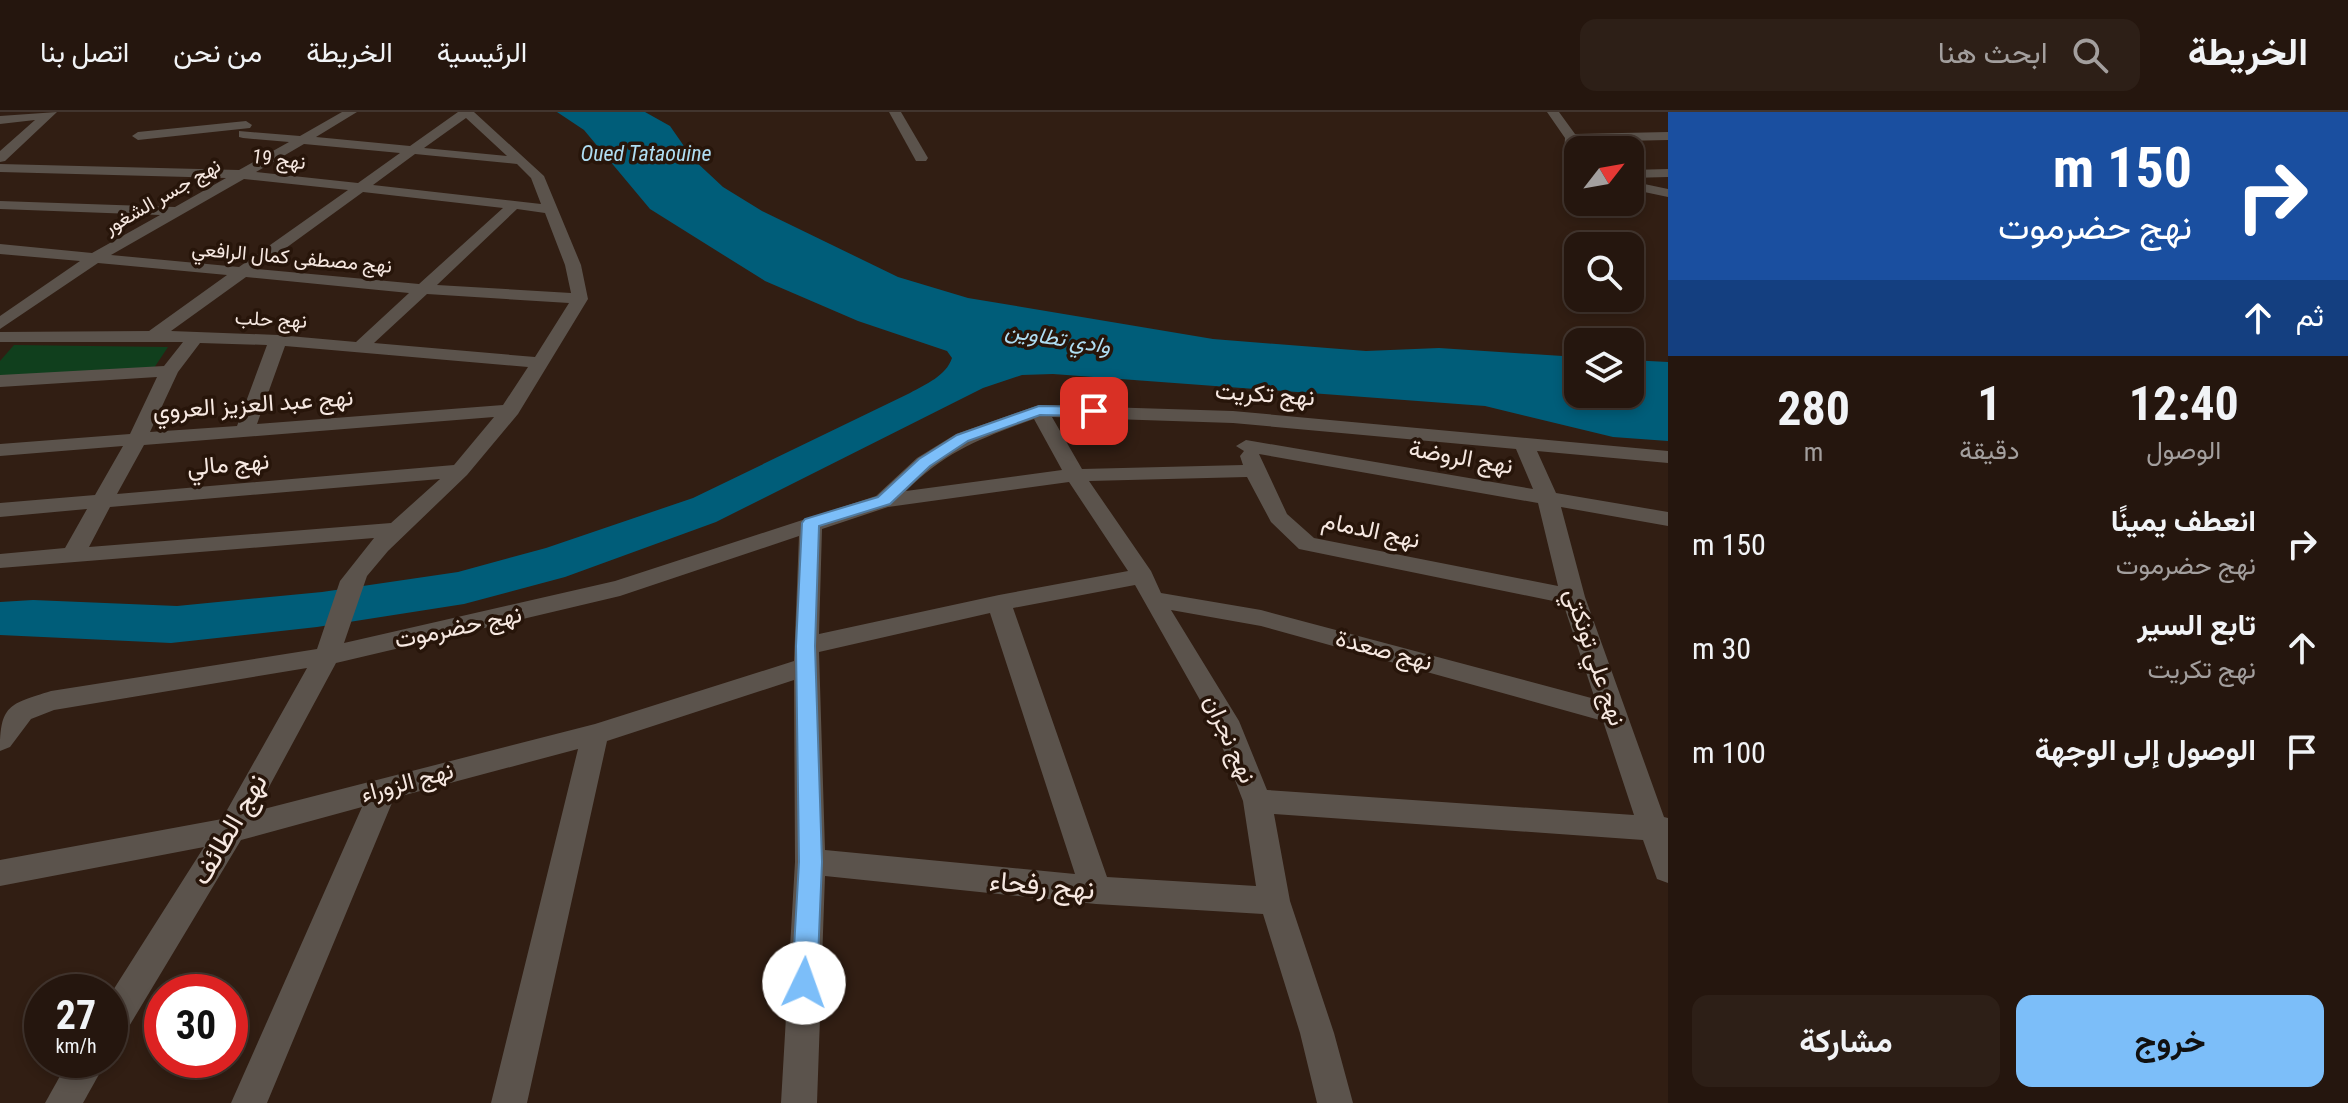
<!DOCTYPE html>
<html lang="ar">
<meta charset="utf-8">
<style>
:root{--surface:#25160e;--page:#2d1f17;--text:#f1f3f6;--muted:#a39f9e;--line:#42352e;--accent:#7cbef9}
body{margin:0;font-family:"Roboto Condensed",Vazirmatn,sans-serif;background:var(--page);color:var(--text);direction:rtl;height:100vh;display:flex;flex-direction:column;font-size:30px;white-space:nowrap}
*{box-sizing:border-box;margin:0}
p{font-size:26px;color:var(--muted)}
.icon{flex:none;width:44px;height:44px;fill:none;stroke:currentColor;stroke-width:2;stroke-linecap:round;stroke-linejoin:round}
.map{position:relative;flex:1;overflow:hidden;direction:ltr}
.sheet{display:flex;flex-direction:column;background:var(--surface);width:680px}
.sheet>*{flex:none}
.top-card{background:#1a4fa0;color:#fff;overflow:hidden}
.needle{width:52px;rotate:59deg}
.tools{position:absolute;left:1564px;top:24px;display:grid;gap:16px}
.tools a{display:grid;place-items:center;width:80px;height:80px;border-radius:16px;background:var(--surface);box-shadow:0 4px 12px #0003,0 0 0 2px var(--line);font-size:40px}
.speed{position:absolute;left:24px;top:862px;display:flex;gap:16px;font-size:40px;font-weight:700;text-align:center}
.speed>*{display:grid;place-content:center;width:104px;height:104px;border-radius:50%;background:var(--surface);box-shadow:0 4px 12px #0003,0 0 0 2px var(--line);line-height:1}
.speed small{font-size:20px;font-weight:400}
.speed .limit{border:12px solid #d22;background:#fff;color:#111}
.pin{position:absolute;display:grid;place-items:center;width:68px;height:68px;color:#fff;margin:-34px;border-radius:16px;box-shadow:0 4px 12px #0006}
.me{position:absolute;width:88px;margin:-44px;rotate:3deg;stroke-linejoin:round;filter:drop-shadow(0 0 6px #0008)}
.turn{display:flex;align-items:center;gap:28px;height:168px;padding:0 24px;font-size:36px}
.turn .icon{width:104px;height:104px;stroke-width:2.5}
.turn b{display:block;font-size:56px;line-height:68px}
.then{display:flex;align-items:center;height:76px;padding:0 24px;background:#0003;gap:16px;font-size:30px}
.eta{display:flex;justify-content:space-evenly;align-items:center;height:136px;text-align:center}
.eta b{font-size:48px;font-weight:700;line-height:56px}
.button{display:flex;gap:16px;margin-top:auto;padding:16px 24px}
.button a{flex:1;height:92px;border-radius:16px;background:var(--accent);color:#111;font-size:32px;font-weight:700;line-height:92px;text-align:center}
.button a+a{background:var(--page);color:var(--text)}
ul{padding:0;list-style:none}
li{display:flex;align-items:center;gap:24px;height:104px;padding:0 24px}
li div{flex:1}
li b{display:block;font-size:30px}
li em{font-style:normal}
header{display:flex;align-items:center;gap:48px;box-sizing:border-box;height:112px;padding:0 40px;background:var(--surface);border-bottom:2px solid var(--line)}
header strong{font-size:38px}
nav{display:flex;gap:44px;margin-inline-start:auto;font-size:28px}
.search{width:560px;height:72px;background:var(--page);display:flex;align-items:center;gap:20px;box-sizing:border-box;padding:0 28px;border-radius:16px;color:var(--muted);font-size:30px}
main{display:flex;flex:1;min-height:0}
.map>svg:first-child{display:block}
.green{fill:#103f1d}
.water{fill:#005d79}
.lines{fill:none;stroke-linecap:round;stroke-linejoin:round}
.minor{fill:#5b534c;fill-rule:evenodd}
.route{fill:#7cbef9;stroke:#517ca2;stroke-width:2}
.labels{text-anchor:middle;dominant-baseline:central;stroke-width:7;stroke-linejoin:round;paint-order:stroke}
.far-street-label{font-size:20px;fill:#f6e8e1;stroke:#27150a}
.far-water-label{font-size:22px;font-style:italic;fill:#afddf2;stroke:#27150a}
.street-label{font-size:24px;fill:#f6e8e1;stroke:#27150a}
.near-street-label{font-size:28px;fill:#f6e8e1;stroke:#27150a}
</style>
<header>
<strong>الخريطة</strong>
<div class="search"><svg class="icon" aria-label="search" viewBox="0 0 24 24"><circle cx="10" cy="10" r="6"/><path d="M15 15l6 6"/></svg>ابحث هنا</div>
<nav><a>الرئيسية</a><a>الخريطة</a><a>من نحن</a><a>اتصل بنا</a></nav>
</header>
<main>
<section class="sheet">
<div class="top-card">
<div class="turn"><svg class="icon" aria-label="right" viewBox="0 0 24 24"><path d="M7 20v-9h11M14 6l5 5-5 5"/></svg><div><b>150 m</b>نهج حضرموت</div></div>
<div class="then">ثم<svg class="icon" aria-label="ahead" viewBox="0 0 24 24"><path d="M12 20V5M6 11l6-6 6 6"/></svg></div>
</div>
<div class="eta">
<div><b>12:40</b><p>الوصول</p></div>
<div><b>1</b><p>دقيقة</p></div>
<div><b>280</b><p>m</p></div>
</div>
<ul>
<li><svg class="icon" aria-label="right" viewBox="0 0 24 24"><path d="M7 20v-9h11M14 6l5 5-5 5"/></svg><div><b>انعطف يمينًا</b><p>نهج حضرموت</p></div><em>150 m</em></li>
<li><svg class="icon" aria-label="ahead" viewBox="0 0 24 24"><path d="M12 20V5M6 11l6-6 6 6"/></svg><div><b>تابع السير</b><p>نهج تكريت</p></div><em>30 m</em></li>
<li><svg class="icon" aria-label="arrive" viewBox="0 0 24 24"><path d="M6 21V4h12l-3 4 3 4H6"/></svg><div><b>الوصول إلى الوجهة</b></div><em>100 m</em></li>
</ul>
<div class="button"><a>خروج</a><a>مشاركة</a></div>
</section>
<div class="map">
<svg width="1668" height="991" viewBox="0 0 1668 991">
<rect width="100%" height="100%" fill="#311e13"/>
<path class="green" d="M14,233L168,235L154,256L0,267V249Z"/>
<path class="water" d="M557,0H645L670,14L693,47L723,75L762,99L898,165L968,186L1213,227L1366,239L1439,236L1578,245V282H1630V248L1668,250V329L1613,325L1485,294L1053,262L1022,263L983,276L716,410L565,465L464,492L317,515L171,531L0,523V490L33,488L177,494L322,480L458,460L546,436L693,386L910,281C926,272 946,264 952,246L947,239L858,209L765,169L650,97L584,18Z"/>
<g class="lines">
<g class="minor">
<path d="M57,0L5,49L0,50V39L35,8L0,12V4Z"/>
<path d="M342,0H357L316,25L410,34L458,0H474L544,64L581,153L588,187L518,302L467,363L388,439L367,464L344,531L615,469L876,384L917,346L956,322L1039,293L1233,299L1668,339V351L1537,339L1556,381L1668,400V414L1561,395L1585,485L1664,705L1668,706V771L1657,767L1643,728L1274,702L1290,789L1334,921L1353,991H1317L1300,921L1263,802L1096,792L825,764L817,991H781L795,750L794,568L607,629L527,991H491L578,637L394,686L267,991H231L362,695L241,728L122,926L110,931V883L204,735L0,774V748L222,707L307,556L54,598L31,607L10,635L0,639C0,593 9,592 51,579L317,537L340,469L374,426L0,456V442L65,436L87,397L0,405V391L95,383L123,334L0,344V332L130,322L157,265L0,275V263L164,254L183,230H0V220L149,219L227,163L98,151L0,217V204L80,149L0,142V132L92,141L160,103L0,97V89L175,95L226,66L0,60V52L239,58L289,30L243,26L239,25V19L300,24ZM466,6L507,44L424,36ZM304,32L400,41L358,71L256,60ZM415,42L517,52L531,66L541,92L373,73ZM244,67L348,78L239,155L111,143ZM363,80L503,96L419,172L257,157ZM517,97L545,101L565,153L571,181L437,173ZM246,165L409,181L356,230L278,223L171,219ZM427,182L569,191L535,245L374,231ZM200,231L267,233L237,314L150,320L178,260ZM285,234L528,255L503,293L257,312ZM494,305L454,353L117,382L144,333ZM1052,305L1233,311L1516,337L1533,377L1246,328L1236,334L1244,339L1240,344L1243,353L1082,357ZM1034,307L1062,358L906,379C946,339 982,326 1034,307ZM1259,342L1538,391L1558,474L1314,426L1287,402ZM1247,365L1271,410L1299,437L1563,491L1595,587L1261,498L1161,481L1151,459L1089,369ZM440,367L391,411L89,435L110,395ZM1069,370L1128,459L999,483L819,522L822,417L888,395ZM799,424L794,549L595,612L256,699L336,551L620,484ZM1135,473L1213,611L1243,689L1256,774L1107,765L1013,496ZM1171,498L1261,514L1603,609L1634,703L1267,678L1239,609ZM990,501L1075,762L825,738L819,540Z"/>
<path d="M889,0H901L928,46L926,49H916Z"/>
<path d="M1547,0H1559L1575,22L1668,20V28L1577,30L1578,65L1563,53L1565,26Z"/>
<path d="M246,9L252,13L250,16L138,28L132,24L138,20Z"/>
<path d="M1668,57V65L1630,66V58Z"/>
<path d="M1630,69L1668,77V85L1630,77Z"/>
<path d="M69,948H107L83,991H45Z"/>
</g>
</g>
<path class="route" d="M1039,294L1094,295L1101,299L1094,304L1040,303L968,329L930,354L890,392L819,414L815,534L822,750L817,871L813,879L804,883L796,879L792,871L799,750L796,534L802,411L805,407L878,385L919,347L957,323Z"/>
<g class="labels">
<g class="far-street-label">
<text transform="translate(279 47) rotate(7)">نهج 19</text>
<text transform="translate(162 84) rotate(-30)">نهج جسر الشغور</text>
<text transform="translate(292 145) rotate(5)">نهج مصطفى كمال الرافعي</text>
<text transform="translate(271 207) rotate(3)">نهج حلب</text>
</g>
<g class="far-water-label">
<text x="646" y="41">Oued Tataouine</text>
<text transform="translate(1058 226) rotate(9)">وادي تطاوين</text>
</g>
<g class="street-label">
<text transform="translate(1265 282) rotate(4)">نهج تكريت</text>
<text transform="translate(253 292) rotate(-4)">نهج عبد العزيز العروي</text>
<text transform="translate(1461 345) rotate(10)">نهج الروضة</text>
<text transform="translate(228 352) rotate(-5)">نهج مالي</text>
<text transform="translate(1371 418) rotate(12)">نهج الدمام</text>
<text transform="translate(458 515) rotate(-12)">نهج حضرموت</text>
<text transform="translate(1384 538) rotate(15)">نهج صعدة</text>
<text transform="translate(1595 545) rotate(71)">نهج علي تونكتي</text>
<text transform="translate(1230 627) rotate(66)">نهج نجران</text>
<text transform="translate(407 670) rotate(-15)">نهج الزوراء</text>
</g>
<g class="near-street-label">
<text transform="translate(229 717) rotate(-60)">نهج الطائف</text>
<text transform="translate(1042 773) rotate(5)">نهج رفحاء</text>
</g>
</g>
</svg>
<div class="tools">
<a><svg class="needle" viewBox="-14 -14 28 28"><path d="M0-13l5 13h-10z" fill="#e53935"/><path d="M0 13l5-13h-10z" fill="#a39f9e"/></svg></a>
<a><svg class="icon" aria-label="search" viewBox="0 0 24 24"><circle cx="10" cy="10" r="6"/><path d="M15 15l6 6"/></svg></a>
<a><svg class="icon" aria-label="layers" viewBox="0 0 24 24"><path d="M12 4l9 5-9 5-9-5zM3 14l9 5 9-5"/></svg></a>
</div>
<div class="speed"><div>27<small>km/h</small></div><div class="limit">30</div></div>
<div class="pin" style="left:1094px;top:299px;background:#d93025"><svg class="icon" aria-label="arrive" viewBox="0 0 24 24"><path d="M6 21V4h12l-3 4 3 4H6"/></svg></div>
<svg class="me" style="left:804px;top:871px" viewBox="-20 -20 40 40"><circle r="19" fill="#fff"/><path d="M0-13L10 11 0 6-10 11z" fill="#7cbef9"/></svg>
</div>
</main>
